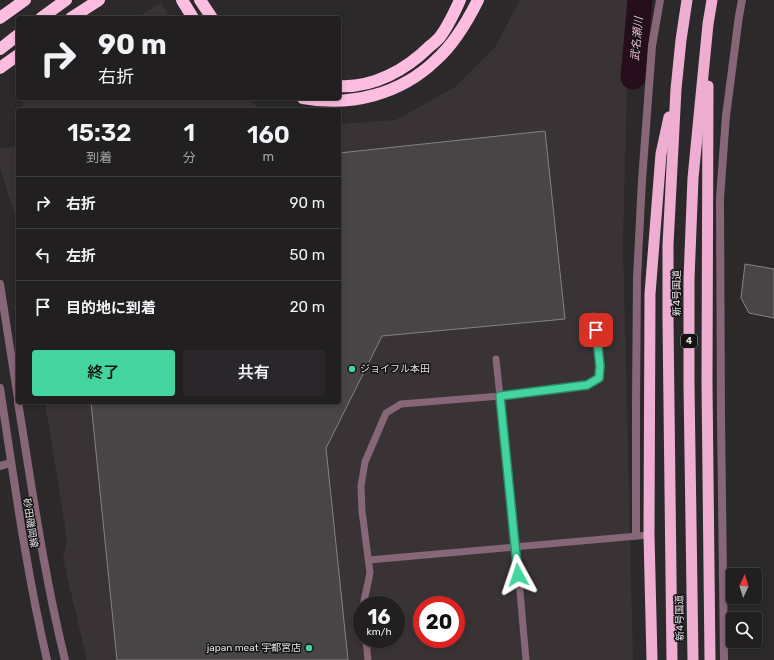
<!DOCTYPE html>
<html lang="ja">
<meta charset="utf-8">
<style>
:root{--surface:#211f20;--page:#292729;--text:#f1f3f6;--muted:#a2a2a5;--line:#3e3d3e;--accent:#43d4a0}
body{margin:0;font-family:Rubik,"Noto Sans JP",sans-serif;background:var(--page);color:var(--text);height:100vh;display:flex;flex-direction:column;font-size:15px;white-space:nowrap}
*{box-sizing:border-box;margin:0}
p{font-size:13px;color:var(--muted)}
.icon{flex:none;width:22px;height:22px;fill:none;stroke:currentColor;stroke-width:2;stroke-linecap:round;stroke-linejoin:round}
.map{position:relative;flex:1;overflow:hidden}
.panel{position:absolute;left:16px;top:108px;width:325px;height:296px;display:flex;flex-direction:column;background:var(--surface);border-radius:4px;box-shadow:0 2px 6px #0003,0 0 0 1px var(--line)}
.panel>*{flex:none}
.guide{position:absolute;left:16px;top:16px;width:325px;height:84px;border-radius:4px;box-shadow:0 2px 6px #0003,0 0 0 1px var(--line);background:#211f20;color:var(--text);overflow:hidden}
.needle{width:26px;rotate:4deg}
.fabs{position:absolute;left:726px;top:568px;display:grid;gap:8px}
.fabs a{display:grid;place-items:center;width:36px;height:36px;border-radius:4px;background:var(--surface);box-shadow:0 2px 6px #0003,0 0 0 1px var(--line);font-size:20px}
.speed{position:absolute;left:353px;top:596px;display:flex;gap:8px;font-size:20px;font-weight:700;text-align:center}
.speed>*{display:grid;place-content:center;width:52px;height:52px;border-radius:50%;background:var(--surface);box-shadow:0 2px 6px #0003,0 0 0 1px var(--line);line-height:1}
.speed small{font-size:10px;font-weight:400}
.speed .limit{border:6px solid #d22;background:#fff;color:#111}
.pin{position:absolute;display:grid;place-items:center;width:34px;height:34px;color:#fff;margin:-17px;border-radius:8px;box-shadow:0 2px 6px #0006}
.me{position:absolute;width:44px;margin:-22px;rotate:355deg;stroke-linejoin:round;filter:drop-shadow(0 0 3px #0008)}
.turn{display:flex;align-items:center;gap:14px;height:84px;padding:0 16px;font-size:18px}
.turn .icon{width:52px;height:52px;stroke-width:2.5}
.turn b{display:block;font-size:28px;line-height:34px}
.eta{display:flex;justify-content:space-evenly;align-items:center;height:68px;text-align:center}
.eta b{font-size:24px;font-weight:600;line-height:28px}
.button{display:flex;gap:8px;margin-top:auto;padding:8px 16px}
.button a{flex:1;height:46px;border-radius:4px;background:var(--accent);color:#111;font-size:16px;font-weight:600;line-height:46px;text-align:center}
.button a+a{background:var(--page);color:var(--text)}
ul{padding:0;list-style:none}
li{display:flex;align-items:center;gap:12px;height:52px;padding:0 16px;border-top:1px solid var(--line)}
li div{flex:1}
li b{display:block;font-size:15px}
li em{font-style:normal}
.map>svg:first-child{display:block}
.built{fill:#3a3336;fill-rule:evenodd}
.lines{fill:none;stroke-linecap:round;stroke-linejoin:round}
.river{stroke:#260e1c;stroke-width:25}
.building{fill:#484547;stroke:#868284}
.service{stroke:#866677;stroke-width:7}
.minor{stroke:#866677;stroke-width:8}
.tertiary{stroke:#866677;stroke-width:8}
.trunk{stroke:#eeaed2;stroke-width:11}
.motorway{stroke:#fcbde0;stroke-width:12}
.route-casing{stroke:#2c8a68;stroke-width:10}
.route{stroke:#43d4a0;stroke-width:7}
.poi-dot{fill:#43d4a0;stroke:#141213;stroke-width:1.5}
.labels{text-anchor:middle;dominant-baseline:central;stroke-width:3;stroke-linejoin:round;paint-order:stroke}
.shield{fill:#141213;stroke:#a4a2a3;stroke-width:1}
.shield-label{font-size:9px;font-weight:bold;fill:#e2e0e1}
.street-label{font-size:10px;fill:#e2e0e1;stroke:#141213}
.poi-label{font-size:10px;fill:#e2e0e1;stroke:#141213;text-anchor:start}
.water-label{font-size:11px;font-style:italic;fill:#eeb5d5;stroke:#141213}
</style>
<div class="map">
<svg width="774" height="660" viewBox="0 0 774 660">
<rect width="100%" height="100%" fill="#2c292b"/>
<g class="built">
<path d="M520,0H637L627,79L623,245L633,660H87L63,559L67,539L45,402H339V124L396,120L455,87L495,47ZM362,605H396V639H362ZM422,605H456V639H422Z"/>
<path d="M161,3L171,18H136Z"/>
<path d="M23,98H246L259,108L266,110H22Z"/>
<path d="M18,146V231L17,222L0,168V149Z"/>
</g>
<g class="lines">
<path class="river" d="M633,77L640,0"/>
</g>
<g class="building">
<path d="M545,131L565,319L382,336L326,448L348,660H117L91,402H339V153Z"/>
<path d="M745,264L774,269V318L749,313L741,298Z"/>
</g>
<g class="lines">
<g class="service">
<path d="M496,359L516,546L526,660"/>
<path d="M369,560L649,535"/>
<path d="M364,605V601L370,573L362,511L361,486L365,462L386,413L401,404L500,396L587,385L599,378L600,366L594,316"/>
<path d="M366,639L368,660"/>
</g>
<g class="minor">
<path d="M0,466L11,463"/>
<path d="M636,535V401L637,278L642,180L652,46L660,0"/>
<path d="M724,660L721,417L720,198L726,116L739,16L742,0"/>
</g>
<g class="tertiary">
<path d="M0,284L18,399"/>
<path d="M0,388C14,479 26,570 47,660"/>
<path d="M18,402C32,488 44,575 65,660"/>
</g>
<g class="trunk">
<path d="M708,86L707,383L710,660"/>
<path d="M652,660L649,535L650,294L661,154L669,117"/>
<path d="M672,660L668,320V245L676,89L681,40L687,0"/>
<path d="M693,660L689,385V279L693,178L708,24L712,0"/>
</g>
<g class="motorway">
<path d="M182,0L193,18"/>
<path d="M200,0L212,18"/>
<path d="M0,18L25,0"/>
<path d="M41,18L66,0"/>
<path d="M71,18L99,0"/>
<path d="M0,49L18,35"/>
<path d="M0,68L18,55"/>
<path d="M339,86C373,88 406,70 430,46C433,44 436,41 439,38C448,27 454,13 460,0"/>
<path d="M303,98C351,107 401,94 436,60C454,44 467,22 478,0"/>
</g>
</g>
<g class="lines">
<g class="route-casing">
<path id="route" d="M518,575L500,396L587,385L599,378L600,366L596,330"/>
</g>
<use href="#route" class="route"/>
</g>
<g class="poi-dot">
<circle cx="352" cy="369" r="4"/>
<circle cx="309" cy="648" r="4"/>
</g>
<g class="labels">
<rect class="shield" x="681" y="334" width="16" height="14" rx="3"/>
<g class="shield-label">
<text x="689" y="341">4</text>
</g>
<g class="street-label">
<text transform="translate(677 293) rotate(-90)">新4号国道</text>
<text transform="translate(30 523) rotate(81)">砂田磯岡線</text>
<text transform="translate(680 618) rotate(-91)">新4号国道</text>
</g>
<g class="poi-label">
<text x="360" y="369">ジョイフル本田</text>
<text x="301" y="648" text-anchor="end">japan meat 宇都宮店</text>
</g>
<g class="water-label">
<text transform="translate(637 39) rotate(-85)">武名瀬川</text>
</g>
</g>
</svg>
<div class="fabs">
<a><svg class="needle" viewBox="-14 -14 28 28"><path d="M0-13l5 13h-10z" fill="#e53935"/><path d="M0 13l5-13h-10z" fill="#a2a2a5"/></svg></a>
<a><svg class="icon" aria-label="search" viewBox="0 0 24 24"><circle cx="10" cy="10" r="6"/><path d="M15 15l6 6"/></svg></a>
</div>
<div class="speed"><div>16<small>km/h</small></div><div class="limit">20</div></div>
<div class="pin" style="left:596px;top:330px;background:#d93025"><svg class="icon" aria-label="arrive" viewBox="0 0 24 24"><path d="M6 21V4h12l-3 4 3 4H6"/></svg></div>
<svg class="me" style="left:518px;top:575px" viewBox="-20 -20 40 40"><path d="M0-17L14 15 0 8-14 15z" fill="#43d4a0" stroke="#fff" stroke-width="4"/></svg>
<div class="guide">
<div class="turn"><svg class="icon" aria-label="right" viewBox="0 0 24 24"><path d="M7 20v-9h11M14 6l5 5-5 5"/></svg><div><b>90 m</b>右折</div></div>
</div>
<section class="panel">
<div class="eta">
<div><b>15:32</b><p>到着</p></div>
<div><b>1</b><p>分</p></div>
<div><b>160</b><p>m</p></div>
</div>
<ul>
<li><svg class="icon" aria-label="right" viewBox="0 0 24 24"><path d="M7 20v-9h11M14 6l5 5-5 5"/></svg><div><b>右折</b></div><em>90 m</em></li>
<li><svg class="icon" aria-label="left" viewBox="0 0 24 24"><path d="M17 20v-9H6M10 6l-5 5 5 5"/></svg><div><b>左折</b></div><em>50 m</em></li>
<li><svg class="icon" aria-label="arrive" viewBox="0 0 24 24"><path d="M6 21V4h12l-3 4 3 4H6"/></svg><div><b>目的地に到着</b></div><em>20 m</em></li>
</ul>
<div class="button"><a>終了</a><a>共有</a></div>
</section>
</div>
